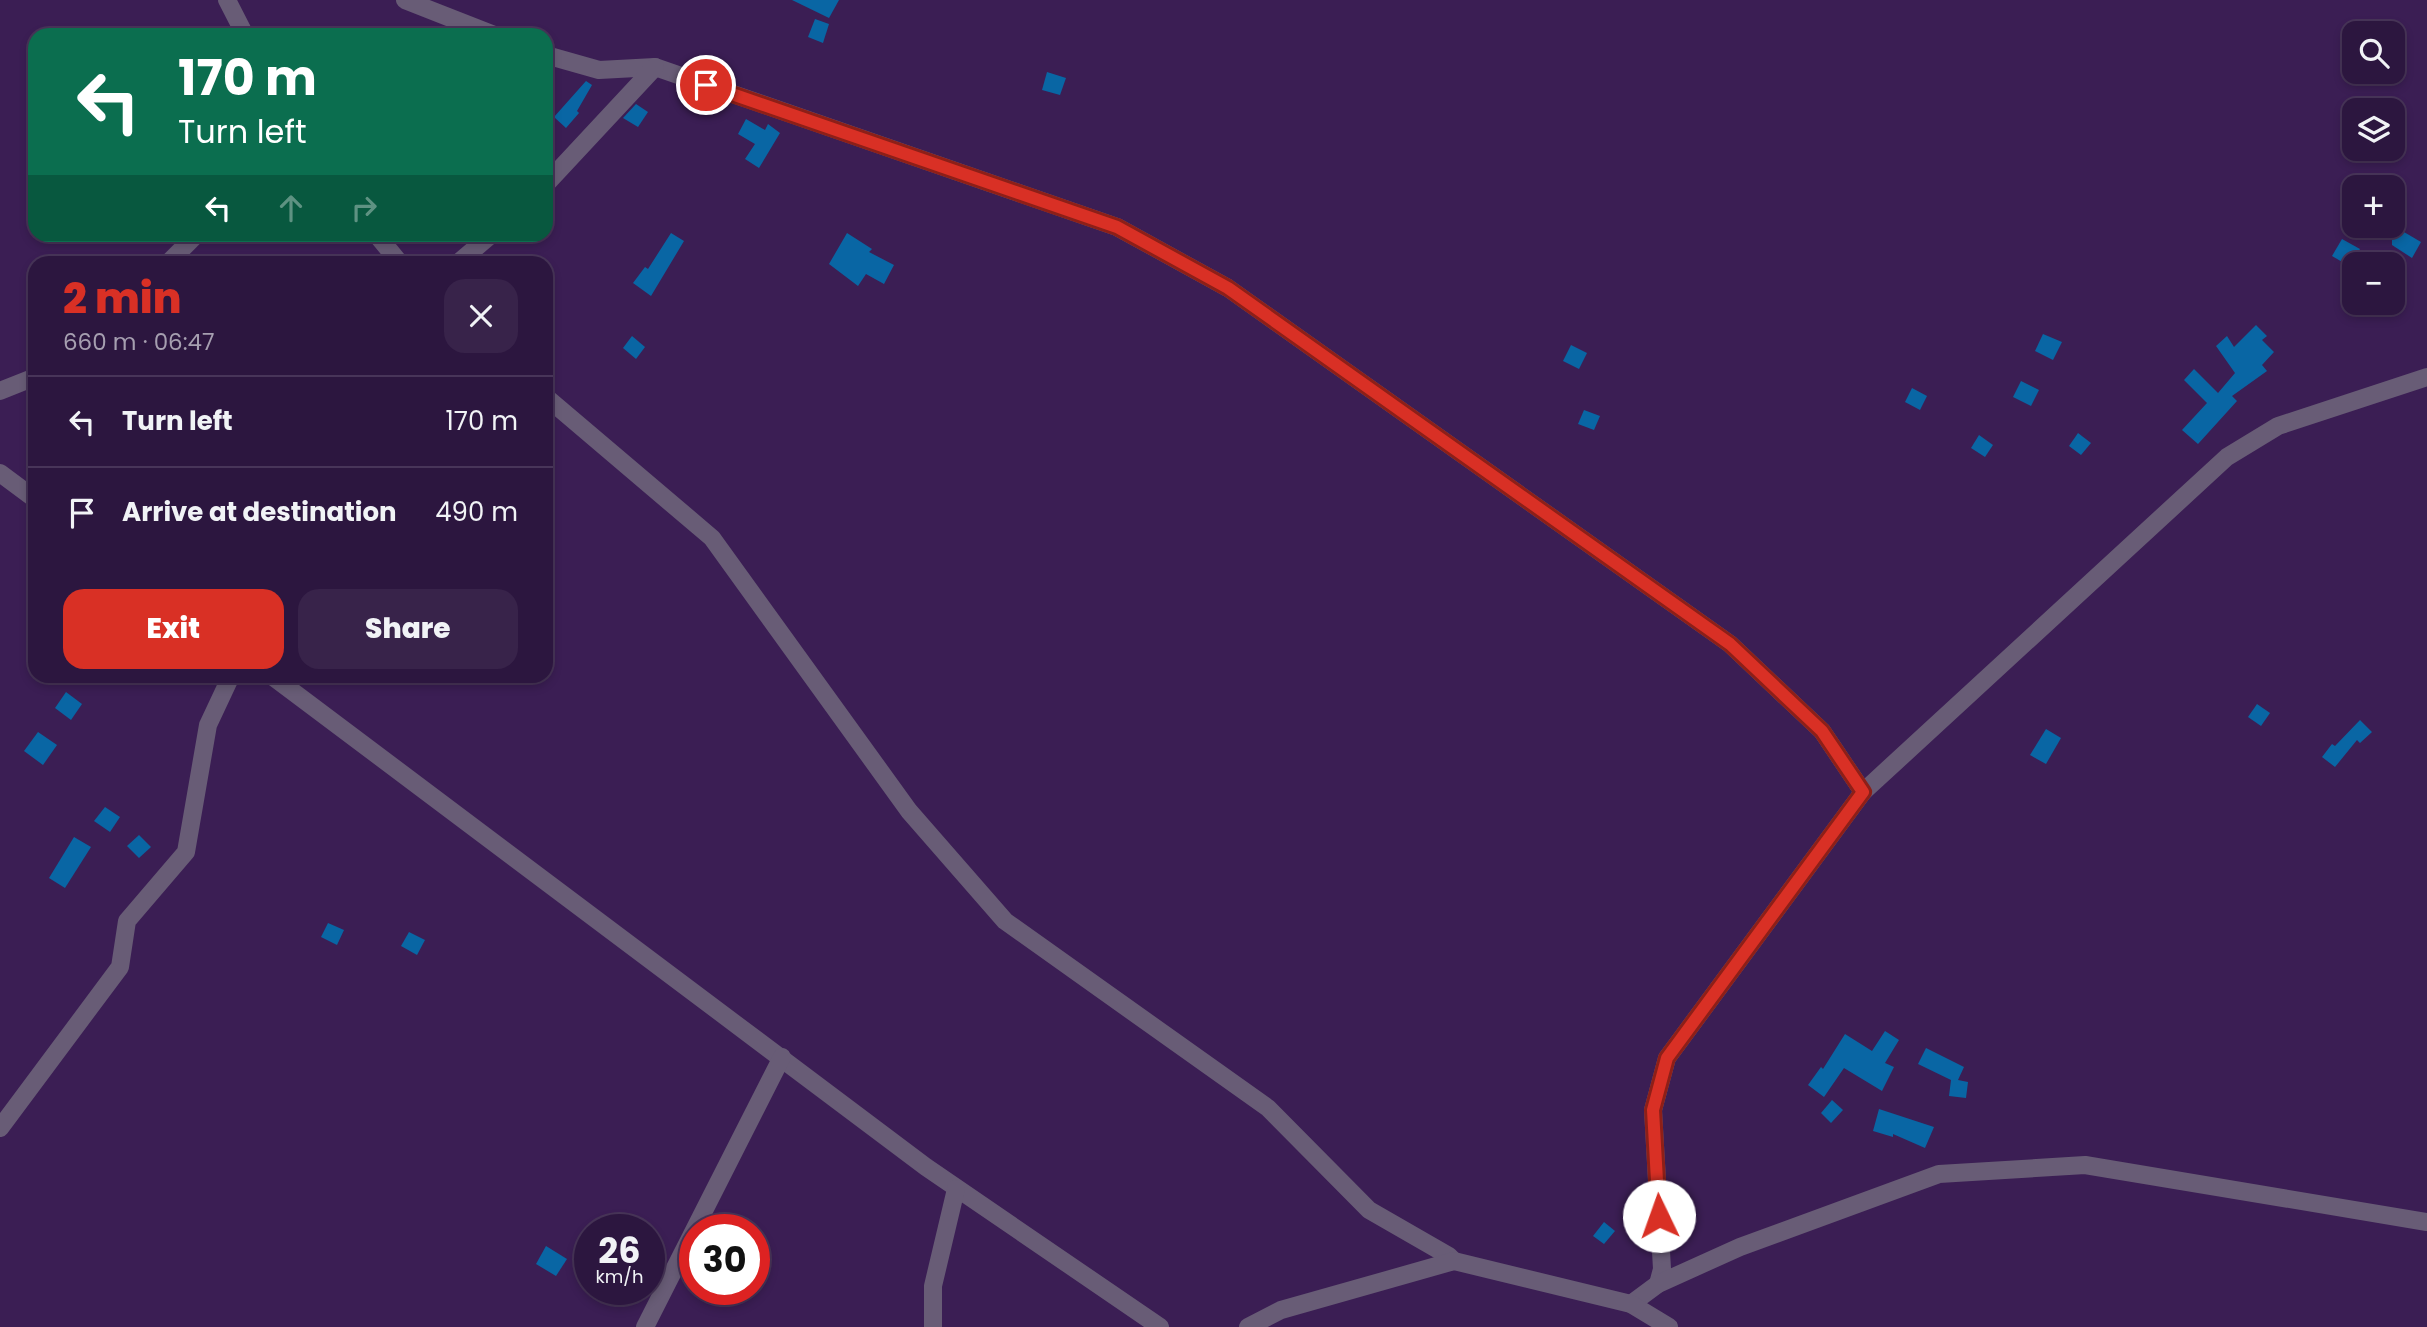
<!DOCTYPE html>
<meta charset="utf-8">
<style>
:root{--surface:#2c163f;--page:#38234a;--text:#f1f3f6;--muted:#a69fb0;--line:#483559;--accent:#d93025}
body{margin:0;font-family:Poppins,sans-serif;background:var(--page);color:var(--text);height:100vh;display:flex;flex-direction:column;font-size:26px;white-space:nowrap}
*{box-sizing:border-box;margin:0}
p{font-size:23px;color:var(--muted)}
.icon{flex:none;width:38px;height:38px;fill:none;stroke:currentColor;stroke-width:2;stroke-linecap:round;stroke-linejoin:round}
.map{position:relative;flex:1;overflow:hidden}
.panel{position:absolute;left:28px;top:256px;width:525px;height:427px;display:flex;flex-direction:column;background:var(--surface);border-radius:21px;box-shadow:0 4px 10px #0003,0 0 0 2px var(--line)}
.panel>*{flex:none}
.hud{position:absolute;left:28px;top:28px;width:525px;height:214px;border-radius:21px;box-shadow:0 4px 10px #0003,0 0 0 2px var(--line);background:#0b6e4f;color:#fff;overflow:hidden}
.tools{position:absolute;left:2342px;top:21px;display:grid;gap:14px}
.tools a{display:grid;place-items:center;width:63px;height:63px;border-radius:14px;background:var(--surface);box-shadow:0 4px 10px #0003,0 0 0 2px var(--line);font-size:35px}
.speed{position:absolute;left:574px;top:1214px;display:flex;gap:14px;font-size:35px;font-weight:700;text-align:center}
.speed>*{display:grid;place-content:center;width:91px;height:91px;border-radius:50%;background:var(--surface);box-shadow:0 4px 10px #0003,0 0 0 2px var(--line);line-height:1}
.speed small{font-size:18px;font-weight:400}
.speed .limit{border:10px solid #d22;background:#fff;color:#111}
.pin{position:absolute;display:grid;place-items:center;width:60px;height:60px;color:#fff;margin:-30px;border:4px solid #fff;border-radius:50%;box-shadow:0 2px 7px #0007}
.me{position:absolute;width:77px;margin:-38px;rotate:357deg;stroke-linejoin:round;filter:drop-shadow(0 0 5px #0008)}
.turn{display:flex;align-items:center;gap:24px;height:147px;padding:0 35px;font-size:32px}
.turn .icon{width:91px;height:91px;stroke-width:2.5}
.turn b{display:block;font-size:49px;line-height:60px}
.lanes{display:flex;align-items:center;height:66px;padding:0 35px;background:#0003;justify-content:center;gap:35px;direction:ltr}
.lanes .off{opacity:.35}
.round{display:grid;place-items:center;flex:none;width:74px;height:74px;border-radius:21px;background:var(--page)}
.headline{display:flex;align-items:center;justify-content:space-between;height:119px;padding:0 35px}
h1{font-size:42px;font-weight:800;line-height:52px;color:var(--accent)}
.cta{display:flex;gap:14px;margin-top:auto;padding:14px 35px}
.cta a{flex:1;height:80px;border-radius:21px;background:var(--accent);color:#fff;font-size:28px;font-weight:800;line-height:80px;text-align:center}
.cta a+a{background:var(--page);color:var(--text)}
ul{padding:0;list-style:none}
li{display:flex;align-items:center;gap:21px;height:91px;padding:0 35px;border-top:2px solid var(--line)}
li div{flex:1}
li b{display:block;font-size:26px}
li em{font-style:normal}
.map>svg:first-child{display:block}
.building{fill:#0966a4}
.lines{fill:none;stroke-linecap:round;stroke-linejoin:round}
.minor{stroke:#685c76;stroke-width:18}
.route-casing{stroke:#8d1f18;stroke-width:18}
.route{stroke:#d93025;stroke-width:12}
</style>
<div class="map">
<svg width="2427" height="1327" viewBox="0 0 2427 1327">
<rect width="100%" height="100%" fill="#3b1e54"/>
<g class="building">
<path d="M792,0H839L829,18Z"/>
<path d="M815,19L829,24L823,43L808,37Z"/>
<path d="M1047,72L1066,78L1060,95L1042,90Z"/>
<path d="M586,81L592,85L577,111L579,113L566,128L554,117Z"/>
<path d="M636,104L648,112L638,127L623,118Z"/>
<path d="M746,119L765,130L768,124L780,133L759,168L745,159L755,144L738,134Z"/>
<path d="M2392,225L2421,242L2412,258L2392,245Z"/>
<path d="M671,233L684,241L651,296L633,283L645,267L648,269Z"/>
<path d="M847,233L872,249L869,252L894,265L884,284L866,274L858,286L829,264Z"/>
<path d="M2342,239L2360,249L2349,266L2332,256Z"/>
<path d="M2256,325L2267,336L2262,340L2274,352L2262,365L2267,371L2232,396L2237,401L2198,444L2182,430L2207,403L2184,380L2194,369L2218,393L2235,373L2216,346L2227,336L2234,347Z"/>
<path d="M2043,334L2062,342L2053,360L2035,351Z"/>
<path d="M632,336L645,347L636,359L623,348Z"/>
<path d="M1571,345L1587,353L1579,369L1563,361Z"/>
<path d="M2021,381L2039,390L2031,406L2013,397Z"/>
<path d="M1912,388L1927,396L1920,410L1905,402Z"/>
<path d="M1584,410L1600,416L1594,430L1578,424Z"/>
<path d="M2078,433L2091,443L2081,455L2069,446Z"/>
<path d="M1979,435L1993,445L1985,457L1971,448Z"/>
<path d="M66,692L82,704L71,720L55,708Z"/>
<path d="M2257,704L2270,713L2261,726L2248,717Z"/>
<path d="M2360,720L2372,732L2360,743L2357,740L2335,767L2322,757L2332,744L2335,746Z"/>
<path d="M2046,729L2061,738L2046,764L2030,755Z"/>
<path d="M38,732L57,745L43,765L24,751Z"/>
<path d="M105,807L120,817L110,832L94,821Z"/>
<path d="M139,835L151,847L139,858L127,846Z"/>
<path d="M74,837L91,847L65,888L49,878Z"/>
<path d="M328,923L344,930L337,945L321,937Z"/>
<path d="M409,932L425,940L417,955L401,946Z"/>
<path d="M1885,1031L1899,1040L1885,1063L1894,1067L1882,1091L1844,1068L1824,1097L1808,1085L1821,1067L1823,1069L1845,1034L1872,1051Z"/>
<path d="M1926,1048L1964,1067L1958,1080L1968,1082L1966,1098L1949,1096L1951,1080L1918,1064Z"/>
<path d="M1832,1100L1843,1110L1831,1123L1821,1113Z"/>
<path d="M1879,1109L1934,1127L1925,1148L1893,1134V1137L1873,1131Z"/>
<path d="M1604,1222L1615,1231L1604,1244L1593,1236Z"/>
<path d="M546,1246L567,1259L556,1276L536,1264Z"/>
</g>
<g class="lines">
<g class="minor">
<path d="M227,0L245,35"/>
<path d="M405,0L494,35"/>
<path d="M546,55L599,70L655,67L1117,227L1228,288L1730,644L1822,731L1863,792"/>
<path d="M546,184L655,67"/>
<path d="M376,234L399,262"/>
<path d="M169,262L197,234"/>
<path d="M459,262L492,234"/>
<path d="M0,391L35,377"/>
<path d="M546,397L712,538L909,811L1005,921L1268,1108L1369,1210L1449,1256L1454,1261"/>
<path d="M0,473L35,499"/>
<path d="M272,676L926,1167L1160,1327"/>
<path d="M0,1128L120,967L127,921L186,852L208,725L231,676"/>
<path d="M1658,1284L1662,1269L1653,1110L1667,1058L1863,792L2227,457L2278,426L2427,377"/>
<path d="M1631,1304L1658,1284L1740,1247L1939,1174L2085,1165L2427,1222"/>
<path d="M645,1327L782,1057"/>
<path d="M933,1327V1286L956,1189"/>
<path d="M1248,1327L1281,1310L1454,1261L1631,1304L1669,1327"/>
</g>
</g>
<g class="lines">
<g class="route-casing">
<path id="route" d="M706,85L1117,227L1228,288L1730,644L1822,731L1863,792L1667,1058L1653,1110L1659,1216"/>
</g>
<use href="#route" class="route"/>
</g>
</svg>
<div class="tools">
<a><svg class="icon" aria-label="search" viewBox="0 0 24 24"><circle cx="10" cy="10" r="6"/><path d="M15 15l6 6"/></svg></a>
<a><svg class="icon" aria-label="layers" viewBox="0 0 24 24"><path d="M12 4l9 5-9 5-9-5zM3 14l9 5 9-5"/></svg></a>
<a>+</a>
<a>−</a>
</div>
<div class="speed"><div>26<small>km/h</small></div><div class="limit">30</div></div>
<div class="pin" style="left:706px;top:85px;background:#d93025"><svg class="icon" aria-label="arrive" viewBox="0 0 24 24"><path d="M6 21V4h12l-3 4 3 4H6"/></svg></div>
<svg class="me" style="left:1659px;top:1216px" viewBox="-20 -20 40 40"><circle r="19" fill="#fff"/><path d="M0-13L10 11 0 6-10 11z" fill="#d93025"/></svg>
<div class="hud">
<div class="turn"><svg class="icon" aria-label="left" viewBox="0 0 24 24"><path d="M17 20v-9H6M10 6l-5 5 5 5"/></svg><div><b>170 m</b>Turn left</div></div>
<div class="lanes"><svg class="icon" aria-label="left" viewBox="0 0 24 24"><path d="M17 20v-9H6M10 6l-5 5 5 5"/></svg><svg class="icon off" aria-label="ahead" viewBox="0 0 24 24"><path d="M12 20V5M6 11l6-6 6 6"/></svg><svg class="icon off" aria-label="right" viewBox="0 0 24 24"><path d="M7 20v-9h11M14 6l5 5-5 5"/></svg></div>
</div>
<section class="panel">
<div class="headline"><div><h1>2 min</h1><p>660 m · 06:47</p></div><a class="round"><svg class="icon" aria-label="close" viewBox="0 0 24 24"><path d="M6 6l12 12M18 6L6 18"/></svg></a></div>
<ul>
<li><svg class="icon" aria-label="left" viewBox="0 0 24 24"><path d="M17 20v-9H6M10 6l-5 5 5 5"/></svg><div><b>Turn left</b></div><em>170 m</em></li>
<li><svg class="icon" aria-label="arrive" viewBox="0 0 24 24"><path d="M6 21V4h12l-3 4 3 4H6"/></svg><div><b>Arrive at destination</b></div><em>490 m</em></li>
</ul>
<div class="cta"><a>Exit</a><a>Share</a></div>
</section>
</div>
